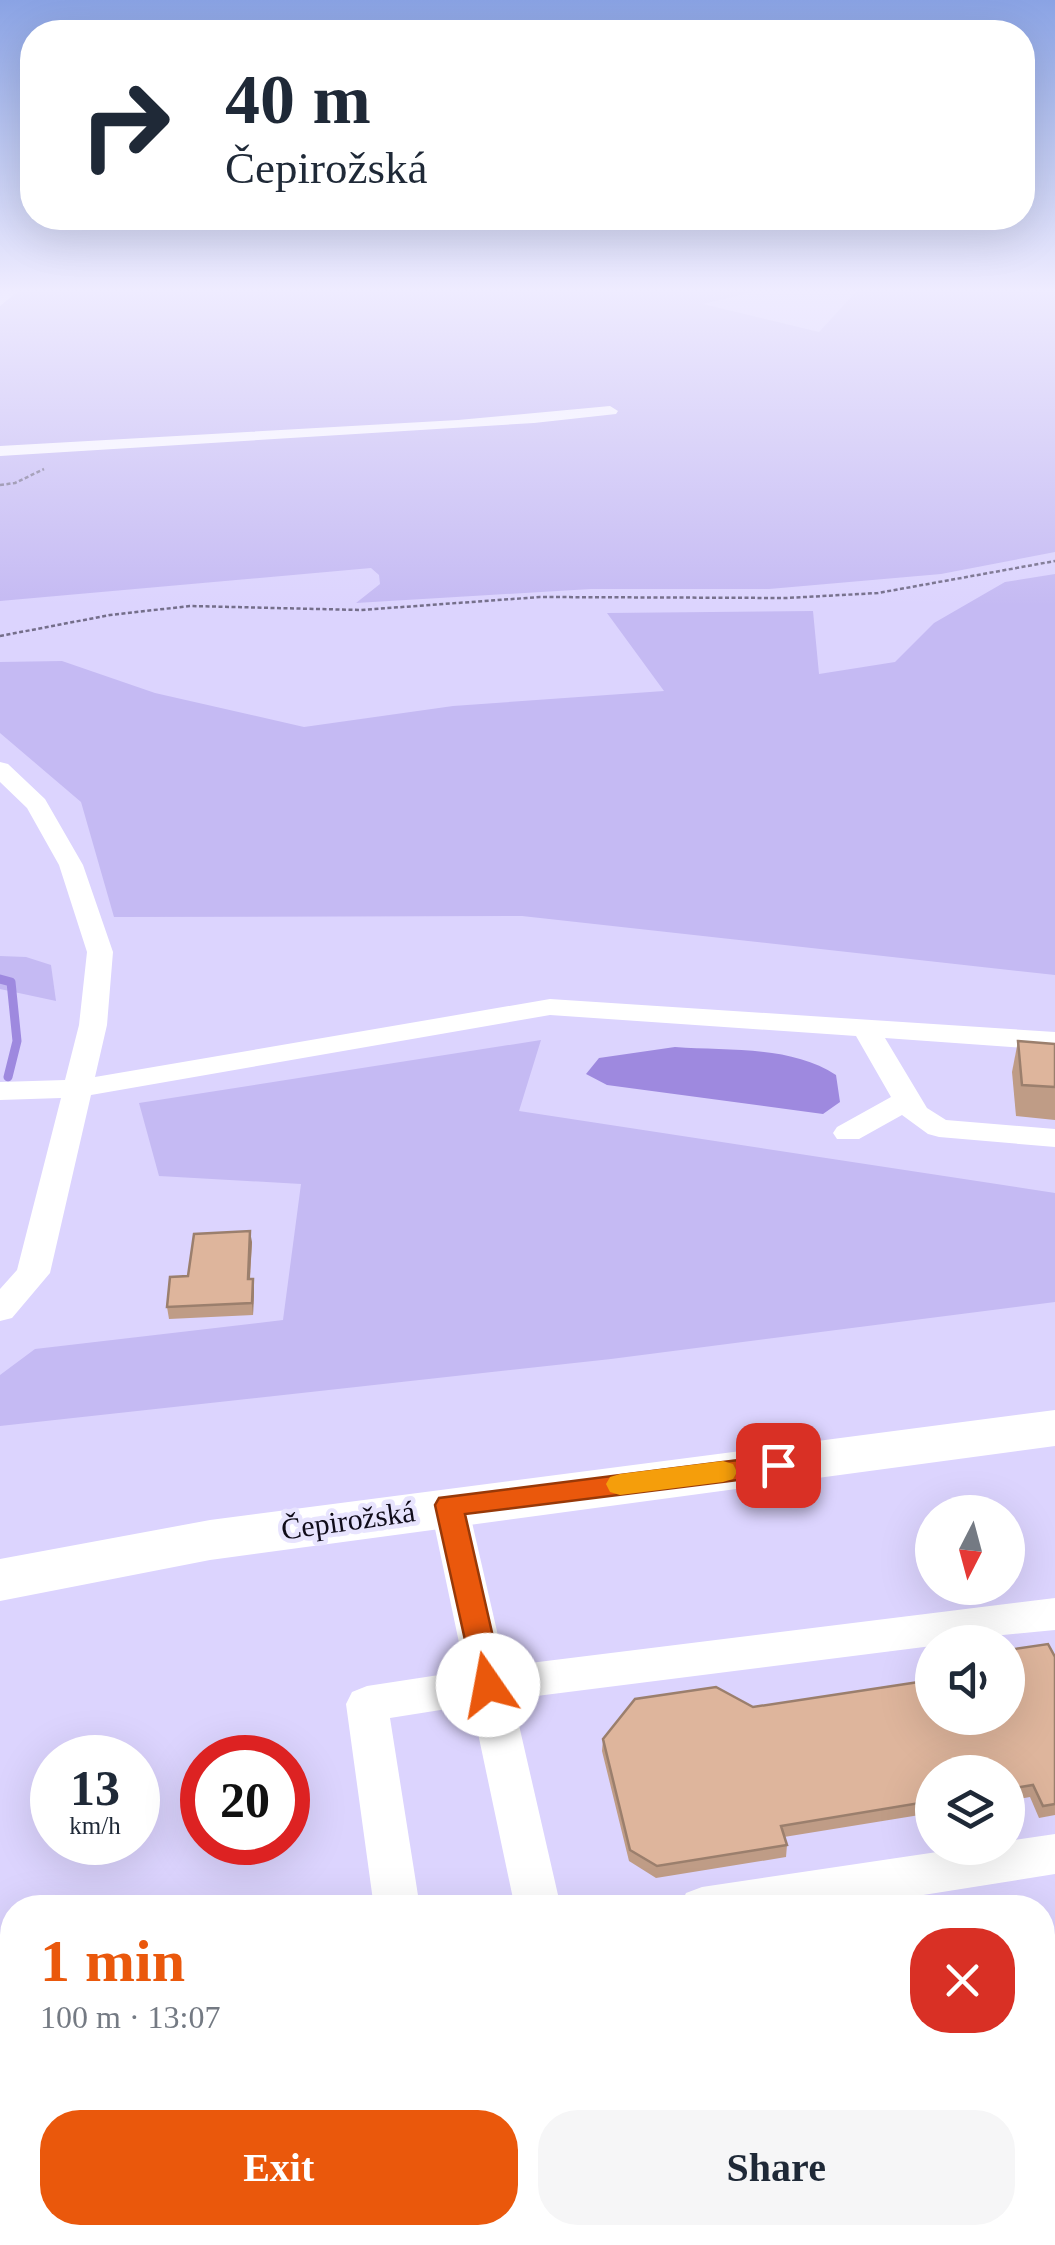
<!DOCTYPE html>
<meta charset="utf-8">
<style>
:root{--surface:#fff;--page:#f6f6f7;--text:#1f2937;--muted:#747a83;--accent:#ea580c}
body{margin:0;font-family:Georgia,serif;background:var(--page);color:var(--text);height:100vh;display:flex;flex-direction:column;font-size:38px;white-space:nowrap}
*{box-sizing:border-box;margin:0}
p{font-size:32px;color:var(--muted)}
.icon{flex:none;width:55px;height:55px;fill:none;stroke:currentColor;stroke-width:2;stroke-linecap:round;stroke-linejoin:round}
.map{position:relative;flex:1;overflow:hidden}
.panel{position:absolute;left:0px;top:1895px;width:1055px;height:350px;display:flex;flex-direction:column;background:var(--surface);border-radius:40px 40px 0 0;box-shadow:0 10px 40px #0002}
.panel>*{flex:none}
.guide{position:absolute;left:20px;top:20px;width:1015px;height:210px;border-radius:40px;box-shadow:0 10px 40px #0002;background:#fff;color:var(--text);overflow:hidden}
.needle{width:65px;rotate:186deg}
.tools{position:absolute;left:915px;top:1495px;display:grid;gap:20px}
.tools a{display:grid;place-items:center;width:110px;height:110px;border-radius:50%;background:var(--surface);box-shadow:0 10px 40px #0002;font-size:50px}
.speed{position:absolute;left:30px;top:1735px;display:flex;gap:20px;font-size:50px;font-weight:700;text-align:center}
.speed>*{display:grid;place-content:center;width:130px;height:130px;border-radius:50%;background:var(--surface);box-shadow:0 10px 40px #0002;line-height:1}
.speed small{font-size:25px;font-weight:400}
.speed .limit{border:15px solid #d22;background:#fff;color:#111}
.pin{position:absolute;display:grid;place-items:center;width:85px;height:85px;color:#fff;margin:-42px;border-radius:20px;box-shadow:0 5px 15px #0006}
.me{position:absolute;width:110px;margin:-55px;rotate:348deg;stroke-linejoin:round;filter:drop-shadow(0 0 8px #0008)}
.turn{display:flex;align-items:center;gap:35px;height:210px;padding:0 40px;font-size:45px}
.turn .icon{width:130px;height:130px;stroke-width:2.5}
.turn b{display:block;font-size:70px;line-height:85px}
.round{display:grid;place-items:center;flex:none;width:105px;height:105px;border-radius:40px;background:var(--page)}
.head{display:flex;align-items:center;justify-content:space-between;height:170px;padding:0 40px}
h1{font-size:60px;font-weight:600;line-height:75px;color:var(--accent)}
.button{display:flex;gap:20px;margin-top:auto;padding:20px 40px}
.button a{flex:1;height:115px;border-radius:40px;background:var(--accent);color:#fff;font-size:40px;font-weight:600;line-height:115px;text-align:center}
.button a+a{background:var(--page);color:var(--text)}
.map>svg:first-child{display:block}
.green{fill:#c5baf3}
.water{fill:#9e89df}
.lines{fill:none;stroke-linecap:round;stroke-linejoin:round}
.stream-far1{stroke:#9e89df;stroke-width:9}
.stream{stroke:#9e89df;stroke-width:14}
.path{stroke:#746e8a;stroke-width:2.5;stroke-dasharray:4 2.5;stroke-linecap:butt}
.minor{fill:#fff;fill-rule:evenodd}
.major{fill:#fff;fill-rule:evenodd}
.wall{fill:#bf9c86}
.shaded-wall{fill:#9b7f6d}
.building{fill:#deb59c;stroke:#9b7f6d;stroke-width:2.5}
.route{fill:#ea580c;stroke:#983908;stroke-width:2.5}
.slow{fill:#f59e0b}
.labels{text-anchor:middle;dominant-baseline:central;stroke-width:9;stroke-linejoin:round;paint-order:stroke}
.near-street-label{font-size:30px;fill:#100c1a;stroke:#e8e4fe}
</style>
<div class="map">
<svg width="1055" height="2245" viewBox="0 0 1055 2245">
<rect width="100%" height="100%" fill="#dcd4fe"/>
<g class="green">
<path d="M0,292H753L703,304L819,332L856,292H1055V552L941,574L769,589H591L356,603L380,584L379,575L371,568L0,601Z"/>
<path d="M1055,574V975L522,916L114,917L81,802L0,733V662L62,661L155,693L304,727L453,706L664,691L607,613L813,611L819,674L895,662L934,623L1005,582Z"/>
<path d="M0,956L26,957L51,965L56,1001L0,989Z"/>
<path d="M541,1040L519,1111L1055,1193V1302L611,1359L0,1426V1375L35,1349L283,1320L301,1184L159,1176L139,1103Z"/>
<path d="M1055,2200V2245H789L866,2233L1042,2232L1043,2203Z"/>
</g>
<path class="water" d="M675,1047C727,1051 791,1045 836,1075L840,1102L823,1114L607,1085L586,1074L599,1058Z"/>
<g class="lines">
<path class="stream-far1" d="M0,979L11,982L17,1041L8,1077"/>
<g class="stream">
<path d="M1042,2042L1055,2040"/>
<path d="M0,2078H12"/>
</g>
<g class="path">
<path d="M0,485L15,483L44,469"/>
<path d="M0,636L110,615L190,606L361,610L540,597L787,598L878,593L1055,561"/>
</g>
<g class="minor">
<path d="M3,292H17L0,306V294Z"/>
<path d="M610,406L618,411L616,414L534,423L0,456V446L458,420Z"/>
<path d="M0,762L8,764L45,799L83,865L113,952L107,1025L95,1077L550,999L1055,1032V1050L885,1038L927,1108L946,1120L1055,1129V1147L939,1137L928,1134L902,1115L859,1139H837L833,1133L837,1127L891,1097L856,1036L550,1015L91,1095L50,1273L12,1318L0,1321V1289L17,1270L61,1098L0,1100V1082L65,1080L79,1025L87,952L59,865L27,808L0,782Z"/>
<path d="M449,1491L462,1495L468,1505L505,1666L1055,1598V1630L932,1642V1646L513,1699L561,1908H515L472,1705L390,1718L420,1908H374L346,1704L352,1692L367,1686L465,1671L430,1505L436,1495Z"/>
<path d="M1055,1834V1874L841,1908H679L686,1893L702,1887L964,1848H1008V1841Z"/>
<path d="M1055,2110V2160L1042,2163V2113Z"/>
<path d="M0,2192L12,2194V2232H33L30,2238L15,2245L0,2244Z"/>
<path d="M80,2232H246L241,2245H85Z"/>
</g>
<path class="major" d="M1055,1410V1446L210,1560L0,1601V1559L210,1520Z"/>
</g>
<g class="wall">
<path d="M1018,1041L1055,1044V1120L1016,1116L1012,1072Z"/>
<path d="M252,1242L250,1279H253L254,1290L253,1315L169,1319L167,1307L188,1276Z"/>
<path d="M1055,1657V1815L1039,1818L1030,1797L1008,1801V1772H932V1813L784,1837L787,1845L786,1857L656,1878L629,1861L602,1751L603,1739L753,1707L932,1718Z"/>
</g>
<g class="shaded-wall">
<path d="M250,1231L252,1242L249,1291L248,1279Z"/>
<path d="M253,1279L254,1290L253,1315L252,1303Z"/>
</g>
<g class="building">
<path d="M1018,1041L1055,1044V1087L1022,1085Z"/>
<path d="M250,1231L248,1279H253L252,1303L167,1307L170,1277L188,1276L194,1234Z"/>
<path d="M1048,1644L1055,1657V1804L1043,1806L1033,1785L1008,1789V1772H932V1801L781,1826L787,1845L657,1866L630,1850L603,1739L635,1699L716,1687L753,1707L932,1680V1718H1008V1650Z"/>
</g>
<linearGradient id="sky" x2="0" y2="1"><stop stop-color="#8aa3e4"/><stop offset="0.48" stop-color="#efecff"/><stop offset="1" stop-color="#efecff" stop-opacity="0"/></linearGradient>
<rect width="1055" height="606" fill="url(#sky)"/>
<path class="route" d="M778,1455L788,1458L792,1465L788,1472L778,1475L465,1514L504,1685L500,1694L488,1698L477,1694L435,1505L439,1498Z"/>
<path class="slow" d="M723,1461L733,1464L737,1472L733,1479L723,1482L620,1495L610,1492L606,1484L610,1477L620,1474Z"/>
<g class="labels">
<g class="near-street-label">
<text transform="translate(348 1520) rotate(-8)">Čepirožská</text>
</g>
</g>
</svg>
<div class="tools">
<a><svg class="needle" viewBox="-14 -14 28 28"><path d="M0-13l5 13h-10z" fill="#e53935"/><path d="M0 13l5-13h-10z" fill="#747a83"/></svg></a>
<a><svg class="icon" aria-label="sound" viewBox="0 0 24 24"><path d="M4 9h4l5-4v14l-5-4H4zM17 9q2 3 0 6"/></svg></a>
<a><svg class="icon" aria-label="layers" viewBox="0 0 24 24"><path d="M12 4l9 5-9 5-9-5zM3 14l9 5 9-5"/></svg></a>
</div>
<div class="speed"><div>13<small>km/h</small></div><div class="limit">20</div></div>
<div class="pin" style="left:778px;top:1465px;background:#d93025"><svg class="icon" aria-label="arrive" viewBox="0 0 24 24"><path d="M6 21V4h12l-3 4 3 4H6"/></svg></div>
<svg class="me" style="left:488px;top:1685px" viewBox="-20 -20 40 40"><circle r="19" fill="#fff"/><path d="M0-13L10 11 0 6-10 11z" fill="#ea580c"/></svg>
<div class="guide">
<div class="turn"><svg class="icon" aria-label="right" viewBox="0 0 24 24"><path d="M7 20v-9h11M14 6l5 5-5 5"/></svg><div><b>40 m</b>Čepirožská</div></div>
</div>
<section class="panel">
<div class="head"><div><h1>1 min</h1><p>100 m · 13:07</p></div><a class="round" style="background:#d93025;color:#fff"><svg class="icon" aria-label="close" viewBox="0 0 24 24"><path d="M6 6l12 12M18 6L6 18"/></svg></a></div>
<div class="button"><a>Exit</a><a>Share</a></div>
</section>
</div>
